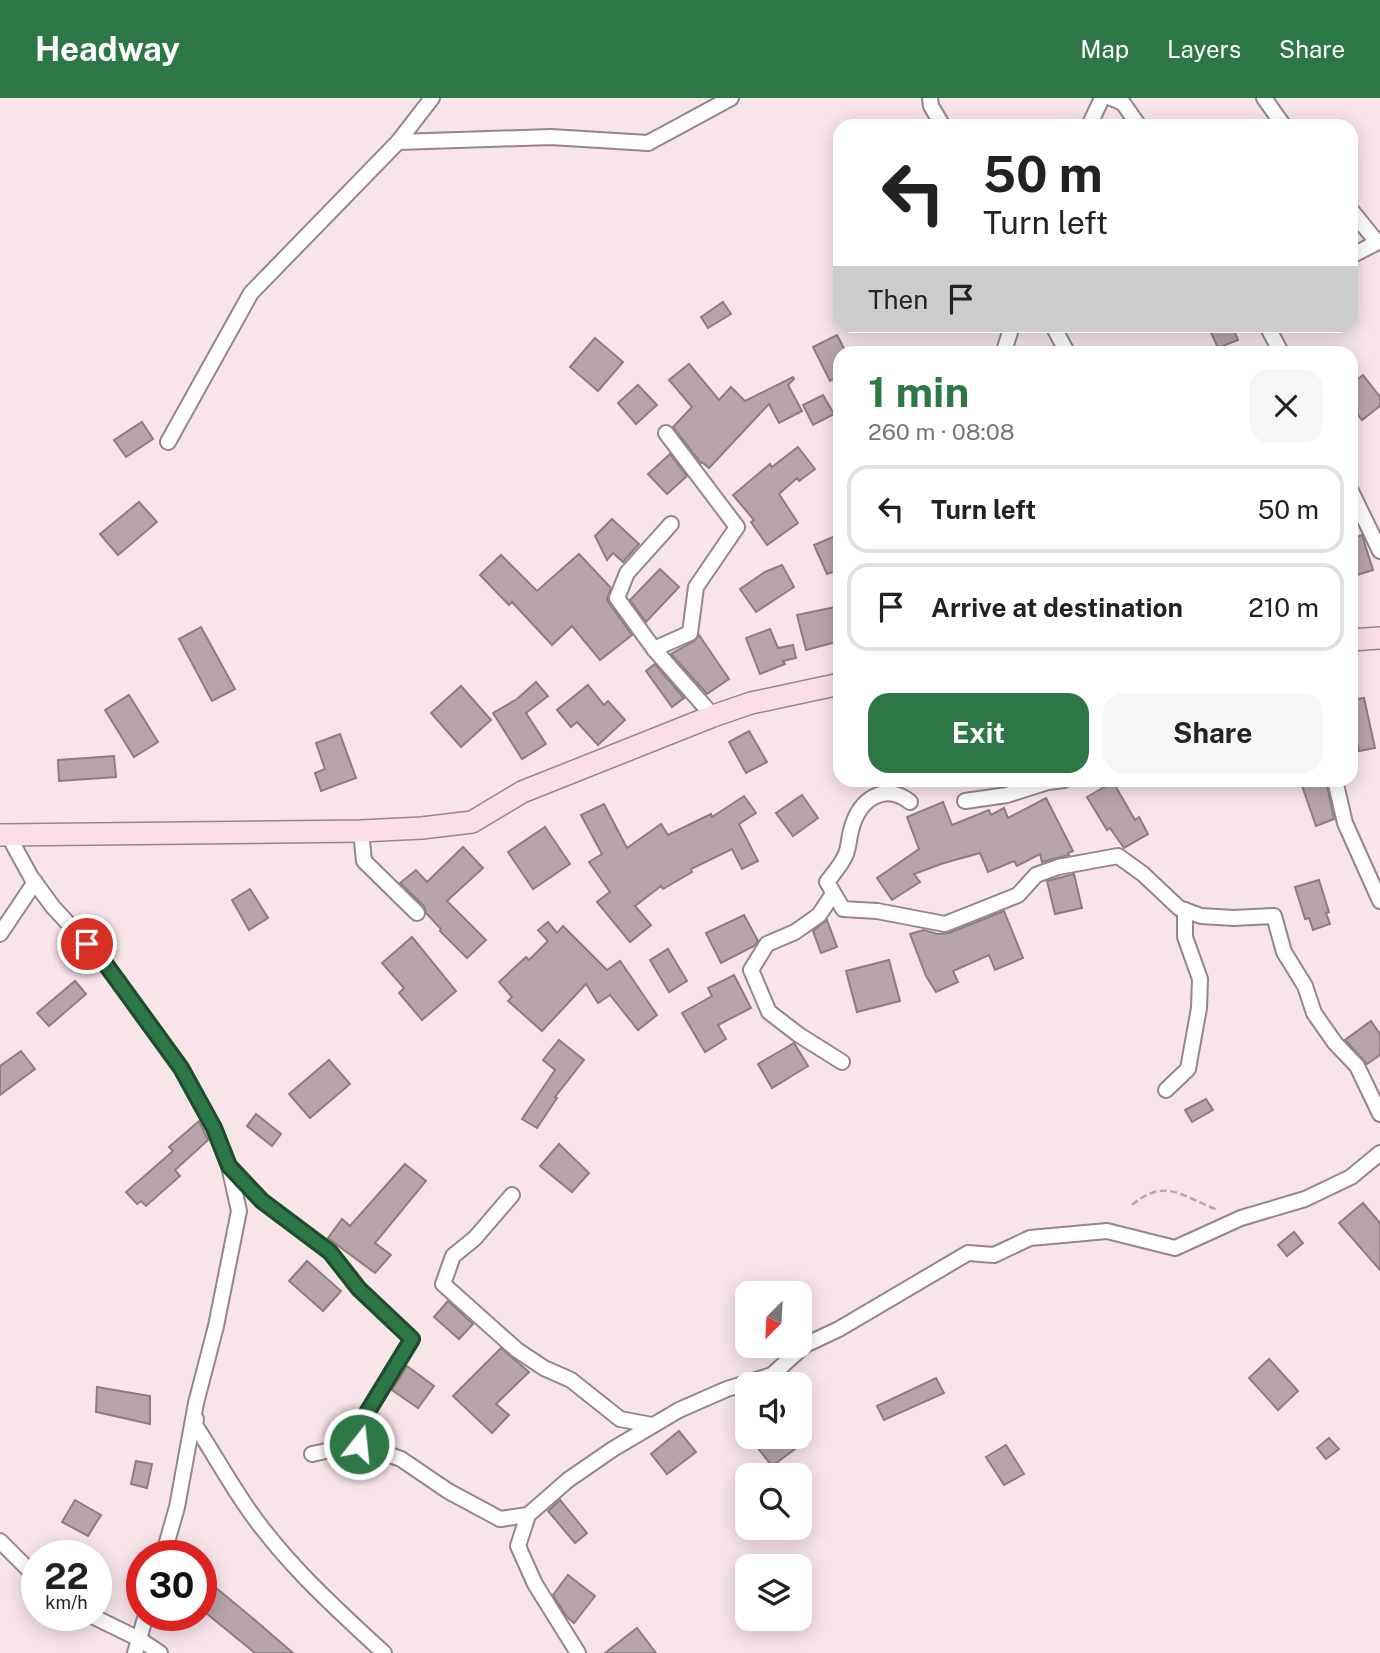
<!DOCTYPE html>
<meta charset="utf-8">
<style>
:root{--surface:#fff;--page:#f6f6f6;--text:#222;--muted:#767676;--line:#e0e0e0;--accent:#2c7745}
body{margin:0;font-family:"Public Sans",sans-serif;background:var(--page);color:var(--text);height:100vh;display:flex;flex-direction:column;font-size:26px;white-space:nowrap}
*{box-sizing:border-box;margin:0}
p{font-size:23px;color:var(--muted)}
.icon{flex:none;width:38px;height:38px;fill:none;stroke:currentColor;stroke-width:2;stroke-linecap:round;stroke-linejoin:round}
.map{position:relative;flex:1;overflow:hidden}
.drawer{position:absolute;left:833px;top:248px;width:525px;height:441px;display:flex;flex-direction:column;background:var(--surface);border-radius:21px;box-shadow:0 4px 18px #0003}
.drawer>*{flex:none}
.banner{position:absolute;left:833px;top:21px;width:525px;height:214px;border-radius:21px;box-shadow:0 4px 18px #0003;background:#fff;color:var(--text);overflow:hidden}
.needle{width:46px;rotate:204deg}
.buttons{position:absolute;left:735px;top:1183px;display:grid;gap:14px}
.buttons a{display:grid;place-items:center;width:77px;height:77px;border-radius:14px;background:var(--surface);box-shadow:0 4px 18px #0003;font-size:35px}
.speed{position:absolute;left:21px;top:1442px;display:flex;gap:14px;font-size:35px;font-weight:700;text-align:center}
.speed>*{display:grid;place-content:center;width:91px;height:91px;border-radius:50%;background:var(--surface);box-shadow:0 4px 18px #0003;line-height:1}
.speed small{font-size:18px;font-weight:400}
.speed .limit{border:10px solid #d22;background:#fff;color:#111}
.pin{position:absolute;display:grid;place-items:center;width:60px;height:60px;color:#fff;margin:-30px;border:4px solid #fff;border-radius:50%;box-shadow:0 2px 7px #0007}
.me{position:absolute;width:77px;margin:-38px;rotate:16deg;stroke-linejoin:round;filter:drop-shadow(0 0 5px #0008)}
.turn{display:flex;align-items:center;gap:24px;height:147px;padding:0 35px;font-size:32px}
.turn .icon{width:91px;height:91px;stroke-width:2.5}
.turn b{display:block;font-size:49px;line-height:60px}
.then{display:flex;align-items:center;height:66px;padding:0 35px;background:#0003;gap:14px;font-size:26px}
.round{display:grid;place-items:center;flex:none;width:74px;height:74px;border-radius:21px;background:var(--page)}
.overview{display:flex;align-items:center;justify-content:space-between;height:119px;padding:0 35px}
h1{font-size:42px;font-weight:700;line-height:52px;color:var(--accent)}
.action{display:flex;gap:14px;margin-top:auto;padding:14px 35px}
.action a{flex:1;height:80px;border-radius:21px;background:var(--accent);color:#fff;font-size:28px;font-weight:700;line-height:80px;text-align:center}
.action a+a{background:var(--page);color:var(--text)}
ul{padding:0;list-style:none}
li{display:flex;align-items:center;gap:21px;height:88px;margin:0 14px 10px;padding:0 21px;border:4px solid var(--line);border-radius:21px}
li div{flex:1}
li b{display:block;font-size:26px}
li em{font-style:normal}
header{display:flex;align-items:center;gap:42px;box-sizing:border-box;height:98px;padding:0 35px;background:var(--accent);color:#fff}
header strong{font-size:33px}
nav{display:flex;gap:38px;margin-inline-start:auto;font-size:24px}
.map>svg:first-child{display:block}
.building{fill:#b7a5a9;stroke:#8d7c80;stroke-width:2}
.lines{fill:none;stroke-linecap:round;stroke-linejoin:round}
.street-casing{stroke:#968589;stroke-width:18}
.secondary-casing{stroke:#968589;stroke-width:24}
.path{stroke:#b6a7aa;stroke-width:2.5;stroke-dasharray:7 3.5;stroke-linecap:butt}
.street{stroke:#fff;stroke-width:14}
.secondary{stroke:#fddee7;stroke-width:21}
.route-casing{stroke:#1d4d2d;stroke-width:18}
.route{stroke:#2c7745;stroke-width:12}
</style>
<header>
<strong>Headway</strong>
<nav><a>Map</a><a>Layers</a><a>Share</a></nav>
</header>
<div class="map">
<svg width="1380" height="1555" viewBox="0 0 1380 1555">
<rect width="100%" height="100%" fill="#f8e5e9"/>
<g class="building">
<path d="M723,204L731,216L708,230L701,219Z"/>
<path d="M1208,228H1232L1238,242L1218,250Z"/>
<path d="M837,237L847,256H840V278L830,283L813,249Z"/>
<path d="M595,240L623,264L598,293L570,269Z"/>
<path d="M689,266L719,302L731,289L745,303L793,279L794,281L788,287L802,313L779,325L769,306L709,370L702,364L701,365L673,329L692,309L669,282Z"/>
<path d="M1363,277L1380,299V308L1362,322L1351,308V287Z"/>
<path d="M638,287L657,307L636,326L618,305Z"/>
<path d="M823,297L834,316L813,327L803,307Z"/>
<path d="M142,324L153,341L126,359L114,342Z"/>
<path d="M798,349L815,371L799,383L797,380L779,396L798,425L767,447L751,424L754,422L733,397L770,366L772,369Z"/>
<path d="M670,356L687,378L667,396L648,376Z"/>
<path d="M139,404L157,424L118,457L100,436Z"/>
<path d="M612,421L639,446L623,464L613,455L607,462L595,438Z"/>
<path d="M840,436V471L827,476L814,447Z"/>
<path d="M1362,437L1373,472L1351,479V441Z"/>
<path d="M579,456L611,490L607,501L609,505L632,537L600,562L572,528L552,547L512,504L509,507L480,477L501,457L537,493Z"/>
<path d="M782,467L794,489L756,514L740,491L765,474Z"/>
<path d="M660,471L679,489L646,524L630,502Z"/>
<path d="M840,508V543L806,552L797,517Z"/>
<path d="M201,529L235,591L212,603L179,541Z"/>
<path d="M770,531L778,550L793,547L796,560L783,563L785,566L760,576L746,540Z"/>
<path d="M699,537L729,581L707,596L671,556L694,543Z"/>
<path d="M655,566L684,600L672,609L646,573Z"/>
<path d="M536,584L548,598L526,615L546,646L522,661L493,615L517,601Z"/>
<path d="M588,587L604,607L608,603L625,622L598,647L577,624L571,629L557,612Z"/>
<path d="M461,588L491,622L461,649L431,615Z"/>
<path d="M129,597L158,644L134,659L105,612Z"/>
<path d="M1364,600L1375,650L1359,653L1351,613V602Z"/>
<path d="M749,633L767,664L746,675L729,644Z"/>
<path d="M340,636L356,680L321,693L315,675L325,671L316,645Z"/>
<path d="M114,658L116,679L59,683L58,662Z"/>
<path d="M1300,682H1326L1334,721L1316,728Z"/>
<path d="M1113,684L1135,722L1139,719L1148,736L1124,750L1110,730L1107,732L1087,699Z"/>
<path d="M802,697L818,720L793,738L776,715Z"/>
<path d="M744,698L756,715L739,726L758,763L742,771L732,751L691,771L692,774L663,791L661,788L635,808L651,827L630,844L597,804L610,794L589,764L602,756L581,717L604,706L627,750L661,726L668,737L711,716L712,719Z"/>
<path d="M1046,700L1073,753L1068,755L1069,757L1042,764L1040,756L1017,768L1014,763L988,774L980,755L944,765L914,776L920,784L892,802L877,780L919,751L907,719L943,704L952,727L989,712L991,717L1004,710L1008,720Z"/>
<path d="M545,729L570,766L533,791L508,754Z"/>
<path d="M463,749L483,770L447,803L486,842L467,860L440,833L441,831L426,815L424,808L400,785L416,772L427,784Z"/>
<path d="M1074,776L1082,810L1055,816L1047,783Z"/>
<path d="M1319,782L1329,814L1326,815L1330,826L1313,832L1309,820L1305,821L1295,789Z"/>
<path d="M250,791L268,820L249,832L232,802Z"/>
<path d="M1004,813L1023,860L995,872L989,857L953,873L958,884L936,894L926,878L910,836L924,832L937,836L949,835Z"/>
<path d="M744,817L758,843L754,848L721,865L706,835Z"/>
<path d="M827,822L837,849L821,855L813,833Z"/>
<path d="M548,824L557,835L563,828L607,872L620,863L657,917L638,932L610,897L598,905L586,886L542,933L508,903L512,899L499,884L526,859L529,862L548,843L538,832Z"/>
<path d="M412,839L456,893L422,922L399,895L404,890L382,865Z"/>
<path d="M668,851L687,883L669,894L650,862Z"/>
<path d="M889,862L900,903L857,914L846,873Z"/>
<path d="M734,877L751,910L718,927L726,941L705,954L682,915L712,898L708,890Z"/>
<path d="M75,883L86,896L49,928L37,915Z"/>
<path d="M1371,923L1380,936V957L1367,966L1345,942Z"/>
<path d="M559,942L584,962L555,999L557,1000L537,1030L522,1021L555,972L543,962Z"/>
<path d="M794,945L808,968L772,990L758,966Z"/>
<path d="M21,953L35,971L0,997V968Z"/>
<path d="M329,962L350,986L310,1020L289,996Z"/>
<path d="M1206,1001L1213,1012L1192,1024L1185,1012Z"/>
<path d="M256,1016L281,1036L272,1048L247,1028Z"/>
<path d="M199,1023L208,1042L175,1072L180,1078L146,1108L141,1103L137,1106L126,1094L173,1053L169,1049Z"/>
<path d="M559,1046L589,1075L572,1094L540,1068Z"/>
<path d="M405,1066L426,1083L375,1145L391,1157L375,1175L328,1140L342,1121L350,1128Z"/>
<path d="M1363,1105L1380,1125V1172L1339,1125Z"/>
<path d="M1294,1134L1303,1145L1287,1158L1278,1147Z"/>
<path d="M307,1163L341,1193L323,1213L289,1183Z"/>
<path d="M448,1203L473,1226L459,1241L434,1219Z"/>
<path d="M501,1250L529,1274L496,1306L509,1317L492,1335L453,1298Z"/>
<path d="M1269,1261L1298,1293L1278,1312L1249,1280Z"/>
<path d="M407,1268L434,1288L418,1310L392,1292Z"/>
<path d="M936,1280L944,1295L884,1322L877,1308Z"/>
<path d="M97,1289L150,1298V1326L96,1314Z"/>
<path d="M679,1333L696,1354L667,1376L651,1356Z"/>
<path d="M749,1339H786L795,1351L772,1368Z"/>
<path d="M1329,1340L1339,1351L1326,1361L1317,1350Z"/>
<path d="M1006,1347L1024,1376L1004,1387L986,1359Z"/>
<path d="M136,1363L152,1366L147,1390L131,1386Z"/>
<path d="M75,1402L101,1417L88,1438L62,1424Z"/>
<path d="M560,1402L587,1435L575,1445L548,1413Z"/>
<path d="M568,1477L595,1498L574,1525L567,1519L553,1497Z"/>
<path d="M209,1484L256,1523L293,1555H255L201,1511V1494Z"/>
<path d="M637,1530L656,1555H605Z"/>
</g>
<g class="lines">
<g class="street-casing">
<g id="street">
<path d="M930,0L931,8L943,28"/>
<path d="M1111,0L1123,5L1139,28"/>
<path d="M1264,0L1284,28"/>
<path d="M1089,28L1102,0"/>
<path d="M398,44L432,0"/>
<path d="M1351,112L1377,144"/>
<path d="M1351,158L1380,143"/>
<path d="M1053,228L1068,256"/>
<path d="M1267,228L1282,256"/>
<path d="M1003,256L1012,228"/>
<path d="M168,344L251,195L398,44L551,39L648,45L731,0"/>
<path d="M1351,393L1380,453"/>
<path d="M671,426L627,475L617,500L654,551L713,618"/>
<path d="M654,551L690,535L696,489L737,429L666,335"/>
<path d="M1335,682L1345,725L1380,803"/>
<path d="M965,703L1007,697L1048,684L1064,682"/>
<path d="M910,704C885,684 860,701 852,729C849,738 849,748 846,756C842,766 833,776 827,784L843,811L877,813L945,826L1018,797L1036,777L1058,769L1118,758L1143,776L1179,810L1201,818L1234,820L1274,818L1284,854L1305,888L1314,915L1335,945L1357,968L1380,1016"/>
<path d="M361,733L364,763L417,815"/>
<path d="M8,737L31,779L53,809L104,864L181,970L214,1030L229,1068L239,1113L216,1228L196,1305L177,1409L163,1458"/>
<path d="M833,796L819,817L795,834L767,846L751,872L769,914L799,937L842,964"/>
<path d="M0,836L35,784"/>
<path d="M1166,992L1188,971L1199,910L1200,881L1185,839V812"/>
<path d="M230,1069L262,1103L330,1154L359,1191L412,1241L359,1328V1346"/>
<path d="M512,1097L475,1140L453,1158L443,1186L517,1252L544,1270L571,1282L620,1321L652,1327"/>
<path d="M196,1321L195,1327C212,1353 227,1380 244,1405C282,1462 334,1509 384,1555"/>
<path d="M312,1356L359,1346L401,1361L448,1393L500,1421L528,1417"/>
<path d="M0,1443L37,1480"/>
<path d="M90,1517L139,1541L160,1555"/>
<path d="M135,1555L146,1517"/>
<path d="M578,1555L535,1486L518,1448L528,1417L568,1382L613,1351L679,1312L727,1291L772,1277L805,1247L839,1231L968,1155L994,1157L1030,1140L1107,1133L1175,1150L1241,1120L1305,1101L1351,1079L1380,1055"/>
</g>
</g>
<g class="secondary-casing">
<g id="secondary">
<path d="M1351,542L1380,540"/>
<path d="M0,737L361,733L422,730L472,724L522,694L713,618L751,605L840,586"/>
</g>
</g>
<path class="path" d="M1132,1107C1166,1078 1184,1100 1218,1112"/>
<use href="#street" class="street"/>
<use href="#secondary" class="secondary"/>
</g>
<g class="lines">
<g class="route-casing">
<path id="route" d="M87,846L104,864L181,970L214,1030L229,1068L262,1103L330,1154L359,1191L412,1241L359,1328V1346"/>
</g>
<use href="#route" class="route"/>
</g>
</svg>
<div class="buttons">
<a><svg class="needle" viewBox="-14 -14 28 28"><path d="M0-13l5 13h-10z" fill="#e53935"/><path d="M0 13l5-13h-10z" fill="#767676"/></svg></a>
<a><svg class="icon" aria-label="sound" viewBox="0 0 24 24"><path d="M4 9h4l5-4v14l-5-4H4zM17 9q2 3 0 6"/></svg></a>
<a><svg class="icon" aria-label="search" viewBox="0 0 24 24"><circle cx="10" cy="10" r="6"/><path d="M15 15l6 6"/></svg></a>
<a><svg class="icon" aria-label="layers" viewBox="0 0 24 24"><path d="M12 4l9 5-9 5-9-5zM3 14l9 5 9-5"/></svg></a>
</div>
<div class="speed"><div>22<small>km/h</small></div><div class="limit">30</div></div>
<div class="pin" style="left:87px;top:846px;background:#d93025"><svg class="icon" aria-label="arrive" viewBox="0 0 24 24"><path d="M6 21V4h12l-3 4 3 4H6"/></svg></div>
<svg class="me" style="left:359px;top:1346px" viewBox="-20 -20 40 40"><circle r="17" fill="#2c7745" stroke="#fff" stroke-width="3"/><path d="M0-11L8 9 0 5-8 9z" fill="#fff"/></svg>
<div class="banner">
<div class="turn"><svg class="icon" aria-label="left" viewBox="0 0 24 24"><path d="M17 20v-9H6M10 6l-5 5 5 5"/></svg><div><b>50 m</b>Turn left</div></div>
<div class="then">Then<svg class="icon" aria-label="arrive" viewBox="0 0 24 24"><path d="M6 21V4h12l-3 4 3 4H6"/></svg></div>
</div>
<section class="drawer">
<div class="overview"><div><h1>1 min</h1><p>260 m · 08:08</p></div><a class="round"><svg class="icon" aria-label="close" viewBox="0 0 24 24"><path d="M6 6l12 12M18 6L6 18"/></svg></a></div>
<ul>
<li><svg class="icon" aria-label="left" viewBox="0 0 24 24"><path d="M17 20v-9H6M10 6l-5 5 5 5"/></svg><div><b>Turn left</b></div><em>50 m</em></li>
<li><svg class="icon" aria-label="arrive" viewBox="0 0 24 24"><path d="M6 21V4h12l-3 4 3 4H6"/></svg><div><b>Arrive at destination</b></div><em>210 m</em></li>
</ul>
<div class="action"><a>Exit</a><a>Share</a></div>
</section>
</div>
